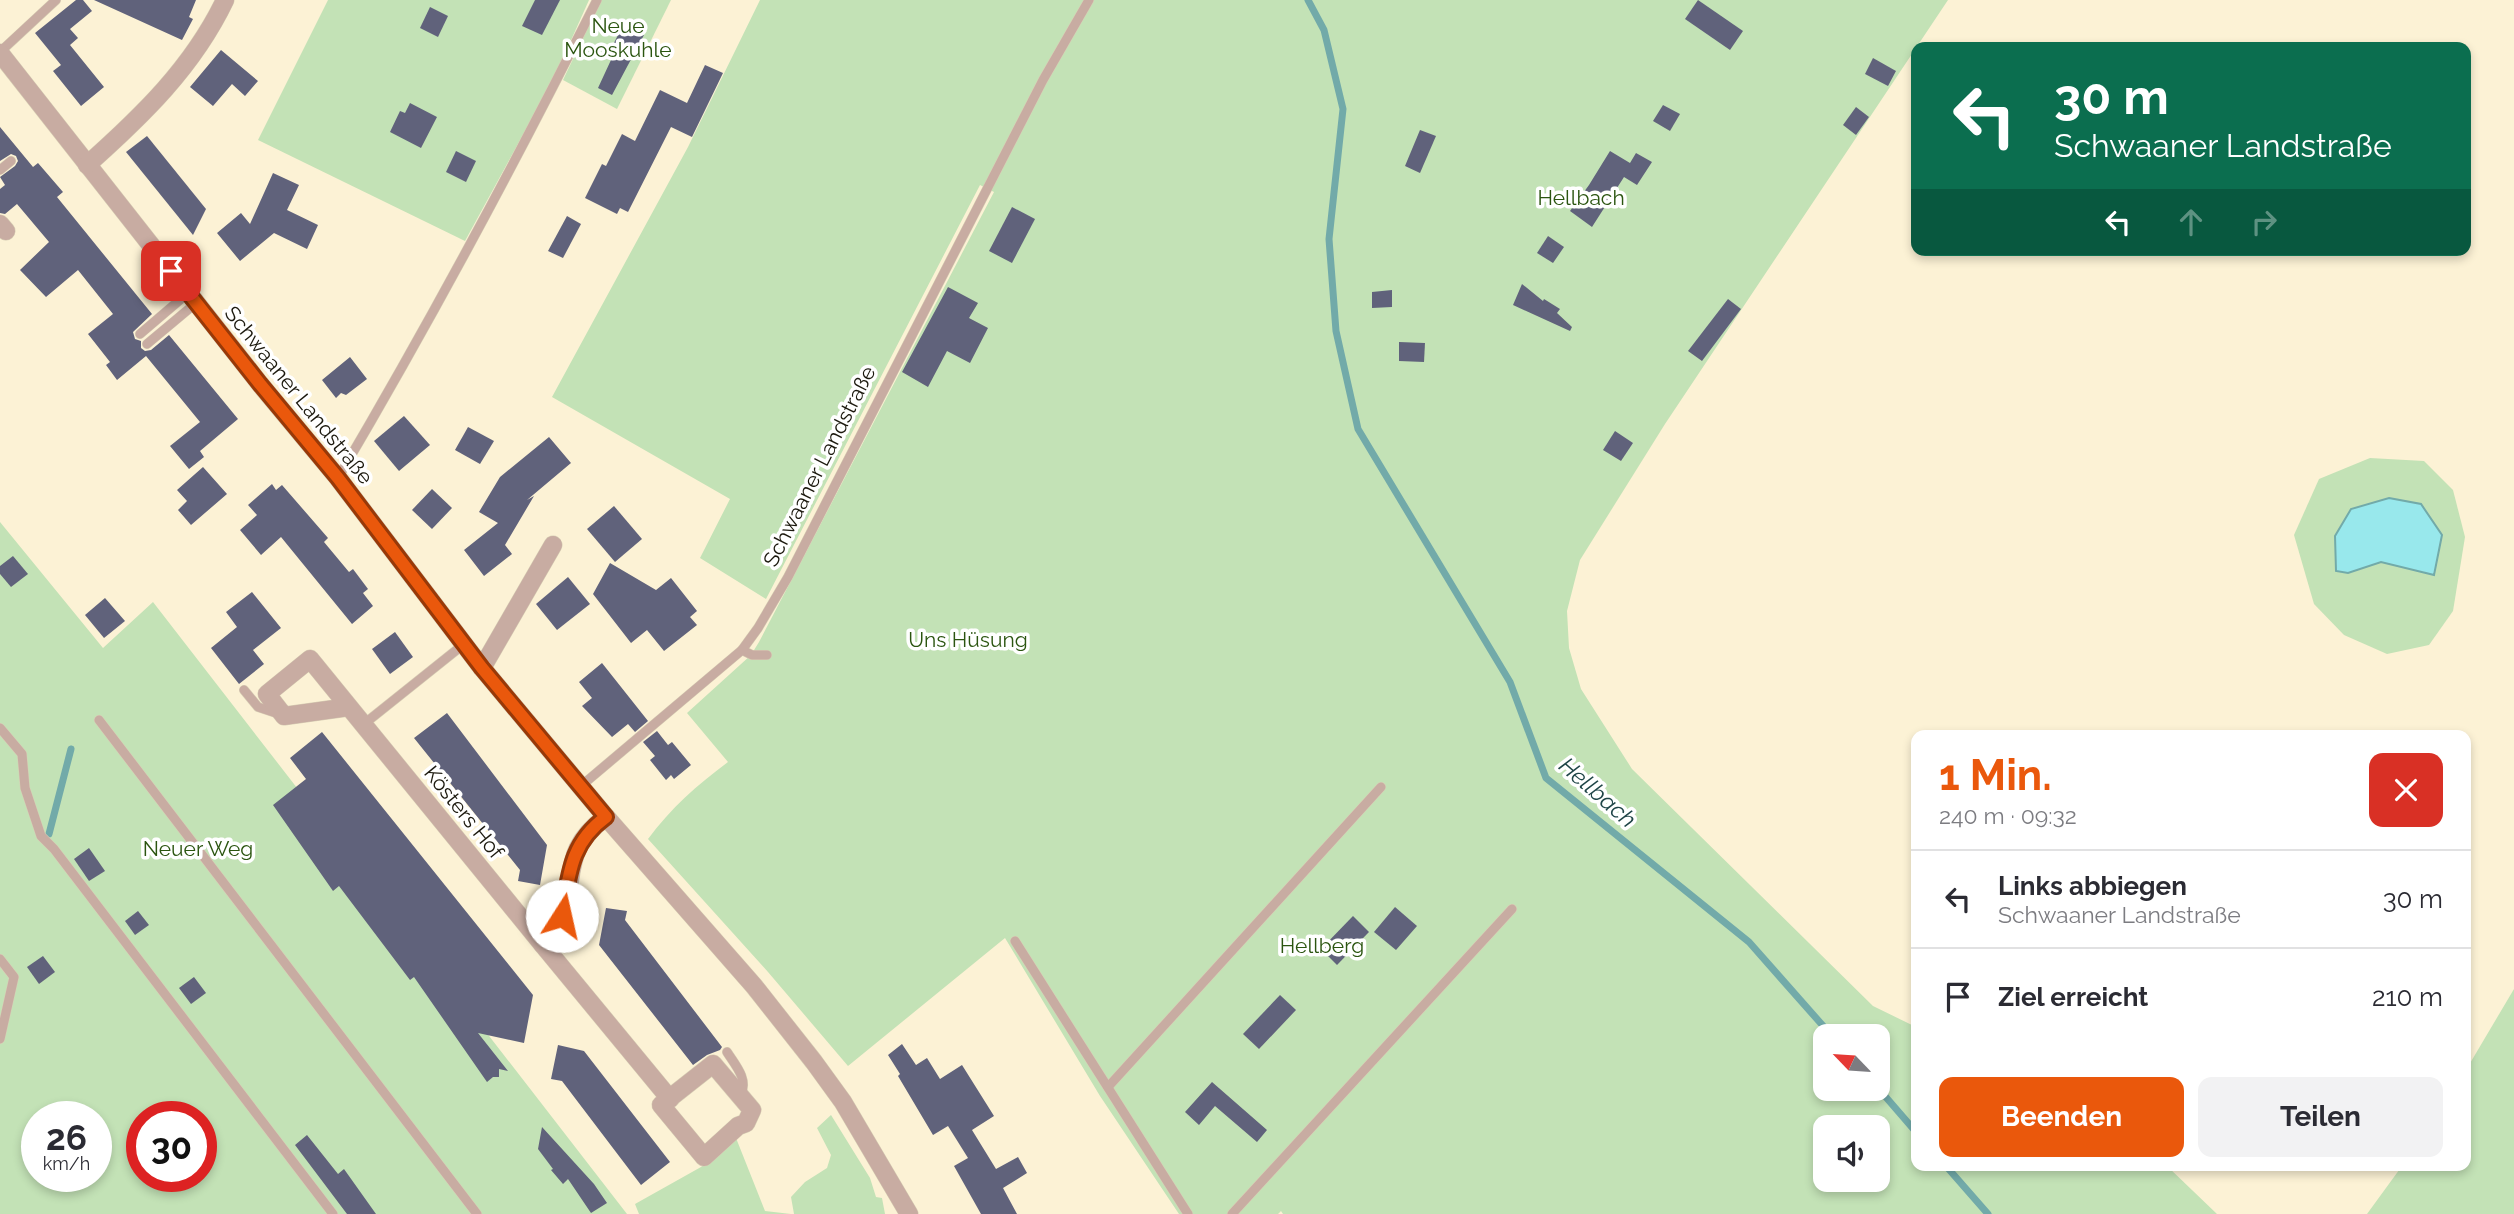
<!DOCTYPE html>
<html lang="de">
<meta charset="utf-8">
<style>
:root{--surface:#fff;--page:#f2f2f3;--text:#2b2b33;--muted:#7c7c81;--line:#e1e1e2;--accent:#ea580c}
body{margin:0;font-family:Raleway,sans-serif;background:var(--page);color:var(--text);height:100vh;display:flex;flex-direction:column;font-size:26px;white-space:nowrap}
*{box-sizing:border-box;margin:0}
p{font-size:23px;color:var(--muted)}
.icon{flex:none;width:38px;height:38px;fill:none;stroke:currentColor;stroke-width:2;stroke-linecap:round;stroke-linejoin:round}
.map{position:relative;flex:1;overflow:hidden}
.side{position:absolute;left:1911px;top:730px;width:560px;height:441px;display:flex;flex-direction:column;background:var(--surface);border-radius:14px;box-shadow:0 4px 10px #0003}
.side>*{flex:none}
.hud{position:absolute;left:1911px;top:42px;width:560px;height:214px;border-radius:14px;box-shadow:0 4px 10px #0003;background:#0b6e4f;color:#fff;overflow:hidden}
.needle{width:46px;rotate:295deg}
.buttons{position:absolute;left:1813px;top:1024px;display:grid;gap:14px}
.buttons a{display:grid;place-items:center;width:77px;height:77px;border-radius:14px;background:var(--surface);box-shadow:0 4px 10px #0003;font-size:35px}
.speed{position:absolute;left:21px;top:1101px;display:flex;gap:14px;font-size:35px;font-weight:700;text-align:center}
.speed>*{display:grid;place-content:center;width:91px;height:91px;border-radius:50%;background:var(--surface);box-shadow:0 4px 10px #0003;line-height:1}
.speed small{font-size:18px;font-weight:400}
.speed .limit{border:10px solid #d22;background:#fff;color:#111}
.pin{position:absolute;display:grid;place-items:center;width:60px;height:60px;color:#fff;margin:-30px;border-radius:14px;box-shadow:0 4px 10px #0006}
.me{position:absolute;width:77px;margin:-38px;rotate:10deg;stroke-linejoin:round;filter:drop-shadow(0 0 5px #0008)}
.turn{display:flex;align-items:center;gap:24px;height:147px;padding:0 28px;font-size:32px}
.turn .icon{width:91px;height:91px;stroke-width:2.5}
.turn b{display:block;font-size:49px;line-height:60px}
.lanes{display:flex;align-items:center;height:66px;padding:0 28px;background:#0003;justify-content:center;gap:35px;direction:ltr}
.lanes .off{opacity:.35}
.round{display:grid;place-items:center;flex:none;width:74px;height:74px;border-radius:14px;background:var(--page)}
.overview{display:flex;align-items:center;justify-content:space-between;height:119px;padding:0 28px}
h1{font-size:42px;font-weight:700;line-height:52px;color:var(--accent)}
.button{display:flex;gap:14px;margin-top:auto;padding:14px 28px}
.button a{flex:1;height:80px;border-radius:14px;background:var(--accent);color:#fff;font-size:28px;font-weight:700;line-height:80px;text-align:center}
.button a+a{background:var(--page);color:var(--text)}
ul{padding:0;list-style:none}
li{display:flex;align-items:center;gap:21px;height:98px;padding:0 28px;border-top:2px solid var(--line)}
li div{flex:1}
li b{display:block;font-size:26px}
li em{font-style:normal}
.map>svg:first-child{display:block}
.green{fill:#c3e2b6;fill-rule:evenodd}
.water{fill:#98e8ec;stroke:#72aaa9;stroke-width:2}
.lines{fill:none;stroke-linecap:round;stroke-linejoin:round}
.stream{stroke:#72aaa9;stroke-width:7}
.building{fill:#60627b}
.lane-casing{stroke:#d8cfb5;stroke-width:10}
.street-casing{stroke:#d8cfb5;stroke-width:19}
.lane{stroke:#c8aca2;stroke-width:9}
.street{stroke:#c8aca2;stroke-width:18}
.route-casing{stroke:#983908;stroke-width:18}
.route{stroke:#ea580c;stroke-width:12}
.labels{text-anchor:middle;dominant-baseline:central;stroke-width:7;stroke-linejoin:round;paint-order:stroke}
.park-label{font-size:21px;fill:#2b5510;stroke:#fff}
.street-label{font-size:21px;fill:#1b180d;stroke:#fff}
.water-label{font-size:23px;font-style:italic;fill:#1f4547;stroke:#fff}
</style>
<div class="map">
<svg width="2514" height="1214" viewBox="0 0 2514 1214">
<rect width="100%" height="100%" fill="#fcf2d5"/>
<g class="green">
<path d="M328,0H589L555,76L465,241L258,140Z"/>
<path d="M601,0H671L617,109L563,80Z"/>
<path d="M760,0H1948L1665,424L1580,560L1567,611L1569,648L1581,689L1632,769L1873,1006L1916,1027V1166H2167L2217,1214H1283L1281,1211L1278,1214H1179L1100,1096L1005,938L848,1066L768,972L648,839C671,808 697,785 728,762L687,713L751,655L759,642L994,192L980,185L766,599L700,558L730,499L552,397L688,147ZM1825,1036H1878V1088H1825ZM1825,1127H1878V1180H1825Z"/>
<path d="M2370,458L2424,461L2453,490L2465,537L2453,611L2429,645L2387,654L2344,635L2314,604L2294,535L2319,479Z"/>
<path d="M0,522L103,648L153,602L627,1214H0ZM37,1116H96V1176H37ZM142,1116H201V1176H142Z"/>
<path d="M2514,989V1214H2367L2402,1166H2466V1070Z"/>
<path d="M831,1115L870,1178L876,1197L882,1198L885,1214H794L791,1197L805,1182L827,1168L831,1155L817,1128Z"/>
<path d="M736,1138L765,1211L791,1214H639L635,1204L701,1167Z"/>
</g>
<path class="water" d="M2389,498L2421,504L2442,535L2434,575L2381,562L2348,573L2336,571L2335,536L2351,509Z"/>
<g class="lines">
<g class="stream">
<path d="M1308,0L1324,30L1343,109L1329,239L1336,331L1358,429L1510,682L1546,778L1749,942L1832,1036"/>
<path d="M49,834L71,749"/>
<path d="M1878,1088L1916,1132"/>
<path d="M1946,1166L1988,1214"/>
</g>
</g>
<g class="building">
<path d="M76,0H83L92,11L70,29L78,38L70,45L104,87L81,106L53,71L61,65L35,33Z"/>
<path d="M94,0H196L189,17L193,19L182,40Z"/>
<path d="M535,0H560L542,35L522,26Z"/>
<path d="M1698,0L1743,31L1730,50L1685,19Z"/>
<path d="M430,7L448,16L438,37L420,28Z"/>
<path d="M623,25L644,35L612,95L598,88L617,47L613,45Z"/>
<path d="M221,50L258,81L245,96L232,84L213,106L190,87Z"/>
<path d="M1873,58L1896,71L1888,86L1865,74Z"/>
<path d="M705,65L723,73L692,137L671,127L628,212L620,208L617,214L585,198L602,164L606,166L622,134L635,141L660,90L687,103Z"/>
<path d="M410,103L437,117L421,148L390,132L400,111L405,113Z"/>
<path d="M1663,105L1680,114L1670,131L1653,121Z"/>
<path d="M1856,107L1869,117L1856,135L1843,125Z"/>
<path d="M0,127L33,167L38,163L63,192L57,197L152,314L133,332L135,339L141,341V348L145,351L151,350L169,335L238,419L200,451L204,457L189,469L170,446L200,422L146,356L117,380L106,365L110,362L88,334L113,314L78,270L46,297L20,270L49,242L17,204L5,214L0,213V189L5,185L0,177L15,166L18,161L16,156L11,154L0,161Z"/>
<path d="M1420,130L1436,136L1420,173L1405,166Z"/>
<path d="M147,136L206,209L193,235L126,152Z"/>
<path d="M456,151L476,161L466,182L446,172Z"/>
<path d="M1610,151L1630,163L1636,153L1652,162L1637,185L1624,177L1592,227L1570,211L1589,185Z"/>
<path d="M273,173L299,185L287,210L318,225L307,249L274,233L240,261L217,233L241,213L250,224Z"/>
<path d="M1012,207L1035,219L1012,263L989,251Z"/>
<path d="M567,216L581,224L563,258L548,251Z"/>
<path d="M1548,236L1564,247L1553,263L1537,253Z"/>
<path d="M1522,284L1543,301L1544,299L1560,309L1557,313L1572,327L1570,331L1513,305Z"/>
<path d="M948,287L978,303L969,318L988,328L970,363L947,351L928,387L902,372Z"/>
<path d="M1392,290V307L1372,308V292Z"/>
<path d="M1728,299L1741,309L1702,361L1688,351Z"/>
<path d="M1399,342L1425,343L1424,362L1399,361Z"/>
<path d="M350,357L367,379L346,395L341,393L336,398L322,380Z"/>
<path d="M404,416L430,445L399,471L374,441Z"/>
<path d="M468,427L494,441L480,464L455,450Z"/>
<path d="M1615,431L1633,443L1621,461L1603,450Z"/>
<path d="M549,437L571,463L527,500L534,496L505,545L512,554L484,576L464,550L498,523L479,512L500,477Z"/>
<path d="M203,467L227,494L191,525L178,510L187,501L177,490Z"/>
<path d="M272,484L276,490L282,485L328,538L324,542L349,572L353,569L368,589L363,593L373,606L352,624L281,537L261,555L240,530L257,515L248,505Z"/>
<path d="M432,489L452,508L432,529L412,510Z"/>
<path d="M614,506L642,539L615,562L587,529Z"/>
<path d="M13,556L28,574L11,587L0,574V566Z"/>
<path d="M610,563L656,590L671,578L697,611L690,617L697,625L664,651L647,630L631,643L593,594Z"/>
<path d="M568,577L590,604L557,630L536,604Z"/>
<path d="M252,592L281,628L253,650L264,664L239,684L211,648L237,627L226,612Z"/>
<path d="M105,598L125,621L104,638L85,615Z"/>
<path d="M395,632L413,657L390,674L372,649Z"/>
<path d="M602,663L648,721L635,732L628,724L612,737L582,706L592,698L579,682Z"/>
<path d="M447,713L547,845L540,885L518,881L520,870L414,738Z"/>
<path d="M657,731L668,745L672,742L691,765L674,779L671,775L666,780L650,760L655,756L643,742Z"/>
<path d="M322,732L533,995L524,1043L478,1033L508,1071L499,1069V1077H493L487,1082L414,977L410,980L339,886L333,891L273,805L306,779L290,758Z"/>
<path d="M89,848L105,871L89,881L74,859Z"/>
<path d="M1395,907L1417,926L1396,950L1374,932Z"/>
<path d="M606,908L627,911L625,920L722,1047L720,1050L707,1055L693,1065L599,945Z"/>
<path d="M138,911L149,925L135,935L125,921Z"/>
<path d="M1353,916L1369,932L1337,965L1321,949Z"/>
<path d="M43,956L55,972L39,984L27,967Z"/>
<path d="M194,977L206,993L191,1004L179,988Z"/>
<path d="M1280,995L1296,1010L1259,1049L1243,1034Z"/>
<path d="M902,1044L916,1065L927,1058L940,1079L962,1065L994,1116L972,1130L996,1169L1018,1157L1027,1173L1003,1188L1017,1214H981L954,1166L968,1158L948,1126L933,1135L898,1076L900,1074L888,1055Z"/>
<path d="M558,1045L584,1051L670,1162L641,1185L562,1081L551,1079Z"/>
<path d="M1212,1082L1267,1130L1257,1142L1215,1106L1199,1125L1185,1112Z"/>
<path d="M542,1127L594,1184L607,1203L591,1213L568,1179L563,1184L551,1170L553,1169L538,1149Z"/>
<path d="M307,1135L338,1174L344,1169L376,1214H347L295,1145Z"/>
</g>
<g class="lines">
<g class="lane-casing">
<g id="lane">
<path d="M0,52L56,0"/>
<path d="M0,170L11,161"/>
<path d="M140,334L188,293"/>
<path d="M147,344L196,303"/>
<path d="M338,478C430,322 516,162 597,0"/>
<path d="M742,650L752,655H767"/>
<path d="M244,690L258,707L279,714"/>
<path d="M99,720L477,1214"/>
<path d="M364,724L464,644"/>
<path d="M0,728L22,754L25,788L41,836L54,849L333,1214"/>
<path d="M581,786L742,650L758,628L788,577L1043,80L1089,0"/>
<path d="M1015,941L1188,1214"/>
<path d="M0,959L14,977L0,1039"/>
<path d="M727,1052C736,1066 748,1079 741,1094"/>
<path d="M1108,1087L1381,787"/>
<path d="M1232,1214L1512,909"/>
</g>
</g>
<g class="street-casing">
<g id="street">
<path d="M0,53L260,384L338,478L482,668L606,817L754,986L814,1062L843,1102L909,1214"/>
<path d="M87,165C142,116 193,67 225,0"/>
<path d="M0,224L6,231"/>
<path d="M482,668L553,545"/>
<path d="M349,707L284,716L267,694L310,659L543,945"/>
<path d="M606,817C561,850 577,875 561,918C557,928 549,936 543,945L670,1099"/>
<path d="M713,1064L752,1110L746,1123L738,1126L704,1157L661,1105Z"/>
</g>
</g>
<use href="#lane" class="lane"/>
<use href="#street" class="street"/>
</g>
<g class="lines">
<g class="route-casing">
<path id="route" d="M171,271L260,384L338,478L482,668L606,817C570,843 569,875 562,916"/>
</g>
<use href="#route" class="route"/>
</g>
<g class="labels">
<g class="park-label">
<text x="618" y="25">Neue<tspan x="618" dy="24">Mooskuhle</tspan></text>
<text x="1581" y="197">Hellbach</text>
<text x="968" y="639">Uns Hüsung</text>
<text x="198" y="848">Neuer Weg</text>
<text x="1322" y="945">Hellberg</text>
</g>
<g class="street-label">
<text transform="translate(299 395) rotate(51)">Schwaaner Landstraße</text>
<text transform="translate(819 466) rotate(-63)">Schwaaner Landstraße</text>
<text transform="translate(464 812) rotate(51)">Kösters Hof</text>
</g>
<g class="water-label">
<text transform="translate(1598 792) rotate(41)">Hellbach</text>
</g>
</g>
</svg>
<div class="buttons">
<a><svg class="needle" viewBox="-14 -14 28 28"><path d="M0-13l5 13h-10z" fill="#e53935"/><path d="M0 13l5-13h-10z" fill="#7c7c81"/></svg></a>
<a><svg class="icon" aria-label="sound" viewBox="0 0 24 24"><path d="M4 9h4l5-4v14l-5-4H4zM17 9q2 3 0 6"/></svg></a>
</div>
<div class="speed"><div>26<small>km/h</small></div><div class="limit">30</div></div>
<div class="pin" style="left:171px;top:271px;background:#d93025"><svg class="icon" aria-label="arrive" viewBox="0 0 24 24"><path d="M6 21V4h12l-3 4 3 4H6"/></svg></div>
<svg class="me" style="left:562px;top:916px" viewBox="-20 -20 40 40"><circle r="19" fill="#fff"/><path d="M0-13L10 11 0 6-10 11z" fill="#ea580c"/></svg>
<div class="hud">
<div class="turn"><svg class="icon" aria-label="left" viewBox="0 0 24 24"><path d="M17 20v-9H6M10 6l-5 5 5 5"/></svg><div><b>30 m</b>Schwaaner Landstraße</div></div>
<div class="lanes"><svg class="icon" aria-label="left" viewBox="0 0 24 24"><path d="M17 20v-9H6M10 6l-5 5 5 5"/></svg><svg class="icon off" aria-label="ahead" viewBox="0 0 24 24"><path d="M12 20V5M6 11l6-6 6 6"/></svg><svg class="icon off" aria-label="right" viewBox="0 0 24 24"><path d="M7 20v-9h11M14 6l5 5-5 5"/></svg></div>
</div>
<section class="side">
<div class="overview"><div><h1>1 Min.</h1><p>240 m · 09:32</p></div><a class="round" style="background:#d93025;color:#fff"><svg class="icon" aria-label="close" viewBox="0 0 24 24"><path d="M6 6l12 12M18 6L6 18"/></svg></a></div>
<ul>
<li><svg class="icon" aria-label="left" viewBox="0 0 24 24"><path d="M17 20v-9H6M10 6l-5 5 5 5"/></svg><div><b>Links abbiegen</b><p>Schwaaner Landstraße</p></div><em>30 m</em></li>
<li><svg class="icon" aria-label="arrive" viewBox="0 0 24 24"><path d="M6 21V4h12l-3 4 3 4H6"/></svg><div><b>Ziel erreicht</b></div><em>210 m</em></li>
</ul>
<div class="button"><a>Beenden</a><a>Teilen</a></div>
</section>
</div>
